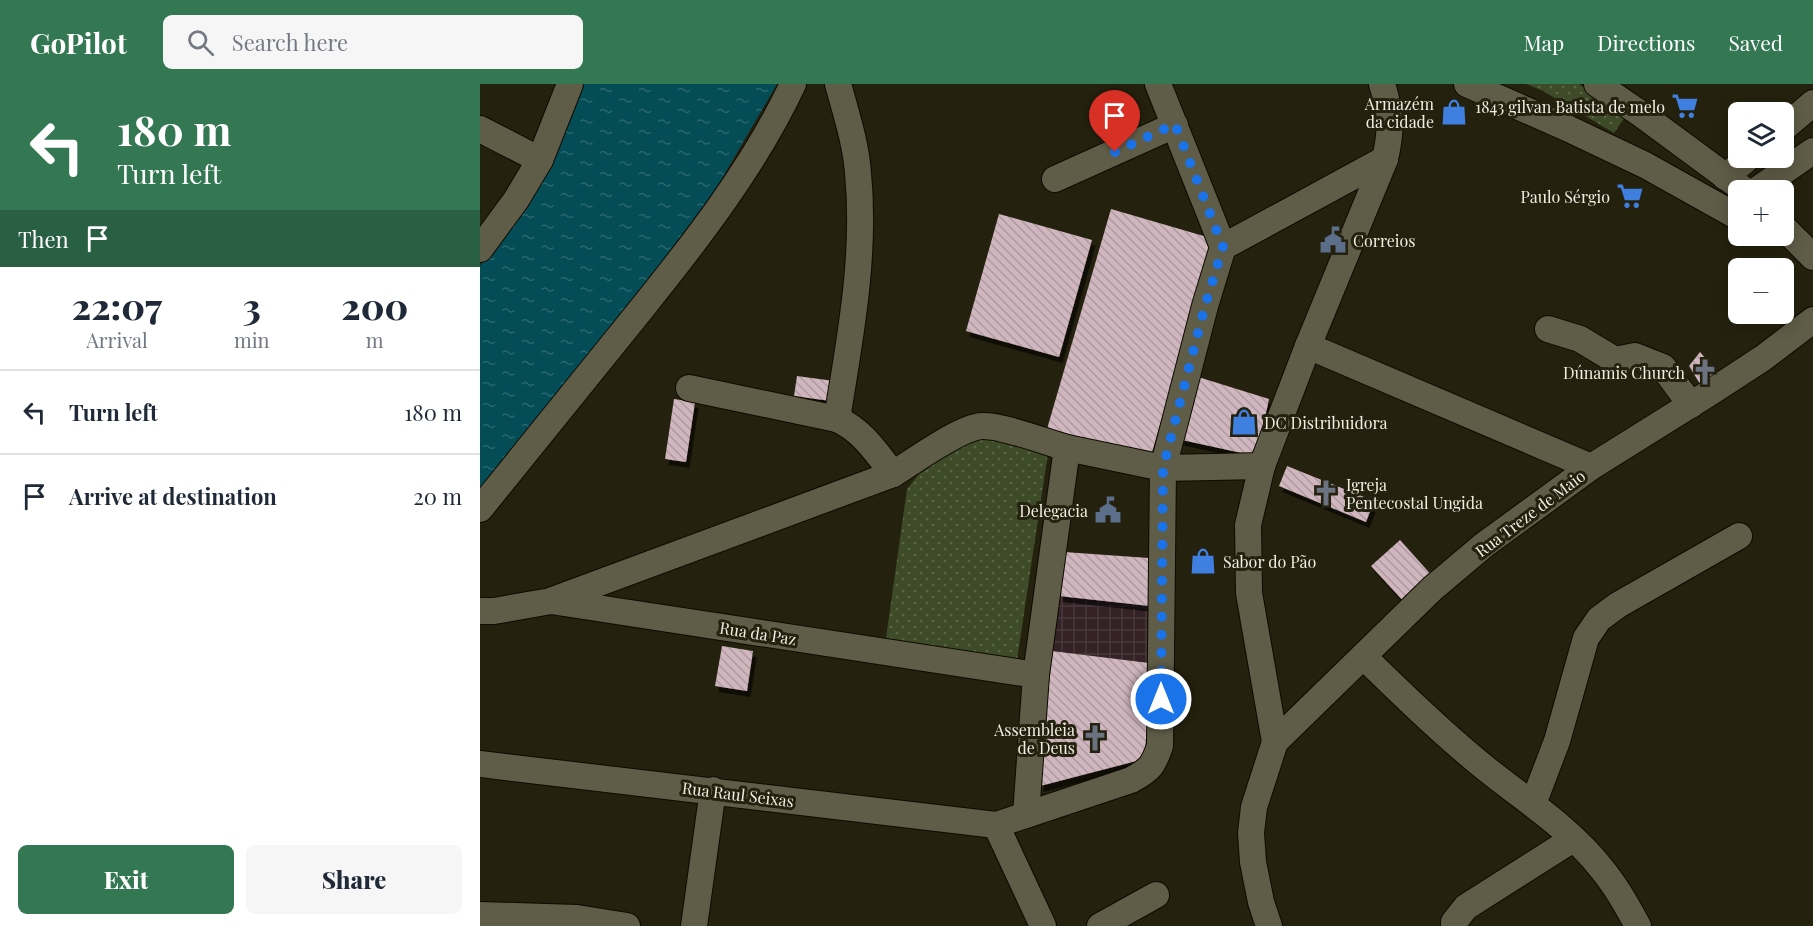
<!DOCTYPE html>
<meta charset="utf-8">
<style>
:root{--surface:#fff;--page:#f6f6f7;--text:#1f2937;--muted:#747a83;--line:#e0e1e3;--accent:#347753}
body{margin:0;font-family:"Playfair Display",serif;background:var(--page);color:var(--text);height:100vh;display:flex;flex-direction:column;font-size:22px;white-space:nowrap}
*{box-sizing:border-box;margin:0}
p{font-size:20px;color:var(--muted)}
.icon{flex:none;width:33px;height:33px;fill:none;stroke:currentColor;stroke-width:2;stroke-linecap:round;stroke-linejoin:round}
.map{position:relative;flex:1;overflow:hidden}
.details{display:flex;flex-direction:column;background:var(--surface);width:480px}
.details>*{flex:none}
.banner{background:#347753;color:#fff;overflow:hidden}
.fabs{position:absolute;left:1248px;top:18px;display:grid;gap:12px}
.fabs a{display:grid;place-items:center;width:66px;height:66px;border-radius:9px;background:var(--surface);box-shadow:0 3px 15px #0003;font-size:30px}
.pin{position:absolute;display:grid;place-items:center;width:51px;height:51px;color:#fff;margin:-62px -26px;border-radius:50% 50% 50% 0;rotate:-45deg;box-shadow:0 0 6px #0007}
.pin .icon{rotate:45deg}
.me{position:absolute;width:66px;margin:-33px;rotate:0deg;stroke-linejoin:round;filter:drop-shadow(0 0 4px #0008)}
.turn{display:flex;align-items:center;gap:21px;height:126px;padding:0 18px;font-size:27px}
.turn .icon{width:78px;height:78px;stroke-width:2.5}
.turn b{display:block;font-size:42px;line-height:51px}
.then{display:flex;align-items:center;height:57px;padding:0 18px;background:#0003;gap:12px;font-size:22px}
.eta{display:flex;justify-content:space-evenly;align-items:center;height:102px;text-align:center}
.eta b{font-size:36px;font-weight:800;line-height:42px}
.primary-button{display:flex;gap:12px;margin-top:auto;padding:12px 18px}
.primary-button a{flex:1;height:69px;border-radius:9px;background:var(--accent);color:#fff;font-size:24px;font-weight:800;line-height:69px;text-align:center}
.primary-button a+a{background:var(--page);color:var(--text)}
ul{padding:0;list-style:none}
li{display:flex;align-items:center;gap:18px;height:84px;padding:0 18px;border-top:2px solid var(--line)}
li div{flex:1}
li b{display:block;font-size:22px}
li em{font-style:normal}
header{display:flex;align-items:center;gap:36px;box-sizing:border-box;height:84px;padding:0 30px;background:var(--accent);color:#fff}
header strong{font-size:28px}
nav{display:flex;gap:33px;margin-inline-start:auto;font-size:21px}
.search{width:420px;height:54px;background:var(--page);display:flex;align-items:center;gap:15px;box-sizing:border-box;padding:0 21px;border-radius:9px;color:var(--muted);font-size:22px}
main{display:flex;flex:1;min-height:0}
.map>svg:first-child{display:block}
.industrial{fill:url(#industrial-grid)}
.park{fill:url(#park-dots)}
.water{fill:url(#water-ripples)}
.building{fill:url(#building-back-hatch);filter:url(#shadow)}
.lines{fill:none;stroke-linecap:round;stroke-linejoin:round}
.minor-casing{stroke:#0e0b00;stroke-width:28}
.minor{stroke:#5f5c47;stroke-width:26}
.route{stroke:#1a73e8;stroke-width:10;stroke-dasharray:0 18}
.labels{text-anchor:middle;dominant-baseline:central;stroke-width:6;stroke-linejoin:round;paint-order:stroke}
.poi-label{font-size:16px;fill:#f0eee2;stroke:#24210e;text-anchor:end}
.street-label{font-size:16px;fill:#f0eee2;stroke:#24210e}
</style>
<header>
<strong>GoPilot</strong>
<div class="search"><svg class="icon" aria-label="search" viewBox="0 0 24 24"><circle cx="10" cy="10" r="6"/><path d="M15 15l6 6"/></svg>Search here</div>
<nav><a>Map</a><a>Directions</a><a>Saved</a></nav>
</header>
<main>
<section class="details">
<div class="banner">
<div class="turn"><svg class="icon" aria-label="left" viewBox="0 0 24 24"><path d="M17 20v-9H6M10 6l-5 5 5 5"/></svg><div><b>180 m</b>Turn left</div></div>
<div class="then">Then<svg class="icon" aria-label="arrive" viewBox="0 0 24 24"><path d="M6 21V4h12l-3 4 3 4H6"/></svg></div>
</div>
<div class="eta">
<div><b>22:07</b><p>Arrival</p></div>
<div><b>3</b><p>min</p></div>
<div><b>200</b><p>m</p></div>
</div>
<ul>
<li><svg class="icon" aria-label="left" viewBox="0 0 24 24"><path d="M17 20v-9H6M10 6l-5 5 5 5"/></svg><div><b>Turn left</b></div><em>180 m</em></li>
<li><svg class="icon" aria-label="arrive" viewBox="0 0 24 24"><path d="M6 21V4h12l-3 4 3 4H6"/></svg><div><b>Arrive at destination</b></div><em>20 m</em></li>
</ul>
<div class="primary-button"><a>Exit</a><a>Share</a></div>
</section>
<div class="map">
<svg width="1333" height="842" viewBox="0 0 1333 842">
<defs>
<pattern id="industrial-grid" width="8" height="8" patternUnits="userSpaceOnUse" patternTransform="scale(1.5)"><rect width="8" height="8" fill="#352227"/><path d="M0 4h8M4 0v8" fill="none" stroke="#49383c"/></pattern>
<pattern id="park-dots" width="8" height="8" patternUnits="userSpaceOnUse" patternTransform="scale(1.5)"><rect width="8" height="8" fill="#3e4b28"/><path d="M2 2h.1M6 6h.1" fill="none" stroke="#5a6547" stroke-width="1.8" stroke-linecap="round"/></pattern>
<pattern id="water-ripples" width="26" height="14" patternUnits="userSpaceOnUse" patternTransform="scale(1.5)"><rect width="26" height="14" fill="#044d57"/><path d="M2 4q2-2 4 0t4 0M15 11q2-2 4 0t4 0" fill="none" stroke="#29676f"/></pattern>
<pattern id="building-back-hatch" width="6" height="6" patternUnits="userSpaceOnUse" patternTransform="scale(1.5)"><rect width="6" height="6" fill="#d0b6be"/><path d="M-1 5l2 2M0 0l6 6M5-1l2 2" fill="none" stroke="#ae9aa0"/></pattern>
<filter id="shadow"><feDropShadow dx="3.5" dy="6" stdDeviation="0" flood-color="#0009"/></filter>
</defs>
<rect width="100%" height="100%" fill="#24210e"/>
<path class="industrial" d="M579,512L670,522L669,579L572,567Z"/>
<g class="park">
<path d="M1046,0H1099L1145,33L1134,49L1063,7Z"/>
<path d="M498,350L568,369L537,576L406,554L427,405L439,390Z"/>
</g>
<path class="water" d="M101,0H297L234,108L163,203L0,406V182L70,82Z"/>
<g class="building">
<path d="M631,125L734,155L670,375L567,345Z"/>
<path d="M519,130L612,156L579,273L486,247Z"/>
<path d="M1220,268L1242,294L1224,306L1209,282Z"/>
<path d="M317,292L354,297L351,317L314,312Z"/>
<path d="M715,292L789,315L782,347L771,371L693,354Z"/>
<path d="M194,315L215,318L206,378L185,375Z"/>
<path d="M807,382L894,417L886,438L799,402Z"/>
<path d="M920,456L955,495L927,521L891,482Z"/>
<path d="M584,468L669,474L670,522L579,512Z"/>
<path d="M242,562L273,567L267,607L235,602Z"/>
<path d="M572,567L669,579L668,634L664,675L560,702Z"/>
</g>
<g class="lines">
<g class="minor-casing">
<g id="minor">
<path d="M358,0C366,29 376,60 378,89C386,172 370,254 357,335C383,347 396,368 413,390C433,378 480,343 502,342C521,341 566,358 587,364L556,591L546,731"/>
<path d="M987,0L1087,44L1165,81L1258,133"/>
<path d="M1117,0L1161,30L1264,106"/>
<path d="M1304,44L1333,19"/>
<path d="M0,45L60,76"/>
<path d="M1245,93L1268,74"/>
<path d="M575,95L695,41"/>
<path d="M1277,106L1333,67"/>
<path d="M1304,144L1333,173"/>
<path d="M743,163L905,75"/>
<path d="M0,165L36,116L60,76L90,0"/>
<path d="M1068,245L1100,255L1135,276L1155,272L1183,283L1211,321"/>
<path d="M828,262L1111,383"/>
<path d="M209,304L357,335"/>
<path d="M587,364L683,384L782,382"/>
<path d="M0,425C52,361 104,297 155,233C213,161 273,85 313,0"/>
<path d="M73,516L413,390"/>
<path d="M0,527H14L71,517L556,591"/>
<path d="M884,573C922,610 959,646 999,679C1040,713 1088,742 1121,784C1136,802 1147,822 1158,842"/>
<path d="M795,658L953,504L1004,461L1111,383L1231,308L1283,274L1333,236"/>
<path d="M0,680L516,741L651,696C670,686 673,682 680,662L683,384L725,222L743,163L678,0"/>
<path d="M1053,720L1077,657L1106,554L1119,535L1138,521L1259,452"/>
<path d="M516,741L563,842"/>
<path d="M0,831L97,834L147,842"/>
<path d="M214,842L233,706"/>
<path d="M620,842L676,811"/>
<path d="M789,842L781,818L773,778L771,749L774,723L795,658L769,509L768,441L782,382L828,262L905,75C912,45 911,29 902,0"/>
<path d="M974,842V838L986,823L1093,755"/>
</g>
</g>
<use href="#minor" class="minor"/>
</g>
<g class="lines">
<path class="route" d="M635,68L695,40L743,163L725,222L683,384L681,615"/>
</g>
<defs>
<g id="supermarket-bare" transform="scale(2.07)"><path d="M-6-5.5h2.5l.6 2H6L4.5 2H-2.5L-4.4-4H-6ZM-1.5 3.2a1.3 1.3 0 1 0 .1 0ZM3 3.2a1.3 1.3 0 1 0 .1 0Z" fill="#3f7fe0" stroke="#24210e" stroke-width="2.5" paint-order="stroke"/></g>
<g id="shop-bare" transform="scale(2.07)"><path d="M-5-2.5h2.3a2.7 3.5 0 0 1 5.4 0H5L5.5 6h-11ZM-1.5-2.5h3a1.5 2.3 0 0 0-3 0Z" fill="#3f7fe0" stroke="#24210e" stroke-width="2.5" paint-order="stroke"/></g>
<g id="civic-bare" transform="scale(2.07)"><path d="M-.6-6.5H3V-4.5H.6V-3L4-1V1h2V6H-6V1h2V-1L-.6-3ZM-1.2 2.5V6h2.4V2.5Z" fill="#5c6f8a" stroke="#24210e" stroke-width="2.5" paint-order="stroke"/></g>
<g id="church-bare" transform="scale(2.07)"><path d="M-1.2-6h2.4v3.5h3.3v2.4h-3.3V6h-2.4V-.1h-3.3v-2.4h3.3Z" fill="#6b7280" stroke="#24210e" stroke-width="2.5" paint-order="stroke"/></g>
</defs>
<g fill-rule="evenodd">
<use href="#supermarket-bare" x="1205" y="22"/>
<use href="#shop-bare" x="974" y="28"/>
<use href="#supermarket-bare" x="1150" y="112"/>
<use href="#civic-bare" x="853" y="156"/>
<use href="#church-bare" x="1225" y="288"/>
<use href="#shop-bare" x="764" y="338"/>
<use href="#church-bare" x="846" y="409"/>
<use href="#civic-bare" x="628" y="426"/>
<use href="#shop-bare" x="723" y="477"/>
<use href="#church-bare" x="615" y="654"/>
</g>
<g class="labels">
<g class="poi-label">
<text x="954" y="19">Armazém<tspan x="954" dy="18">da cidade</tspan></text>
<text x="1185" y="22">1843 gilvan Batista de melo</text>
<text x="1130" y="112">Paulo Sérgio</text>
<text x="873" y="156" text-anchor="start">Correios</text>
<text x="1205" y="288">Dúnamis Church</text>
<text x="784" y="338" text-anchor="start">DC Distribuidora</text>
<text x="866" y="400" text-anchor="start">Igreja<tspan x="866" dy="18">Pentecostal Ungida</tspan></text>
<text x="608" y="426">Delegacia</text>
<text x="743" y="477" text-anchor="start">Sabor do Pão</text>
<text x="595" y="645">Assembleia<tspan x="595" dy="18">de Deus</tspan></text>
</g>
<g class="street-label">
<text transform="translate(1050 429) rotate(-37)">Rua Treze de Maio</text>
<text transform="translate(278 549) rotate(9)">Rua da Paz</text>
<text transform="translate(258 710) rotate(7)">Rua Raul Seixas</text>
</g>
</g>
</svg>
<div class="fabs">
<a><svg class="icon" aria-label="layers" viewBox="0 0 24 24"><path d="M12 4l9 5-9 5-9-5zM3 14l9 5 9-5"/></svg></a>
<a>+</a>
<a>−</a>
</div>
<div class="pin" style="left:635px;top:68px;background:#d93025"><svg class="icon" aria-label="arrive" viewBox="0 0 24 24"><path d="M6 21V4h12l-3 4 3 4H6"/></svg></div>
<svg class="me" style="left:681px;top:615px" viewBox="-20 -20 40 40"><circle r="17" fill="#1a73e8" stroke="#fff" stroke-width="3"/><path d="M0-11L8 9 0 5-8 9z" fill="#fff"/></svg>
</div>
</main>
